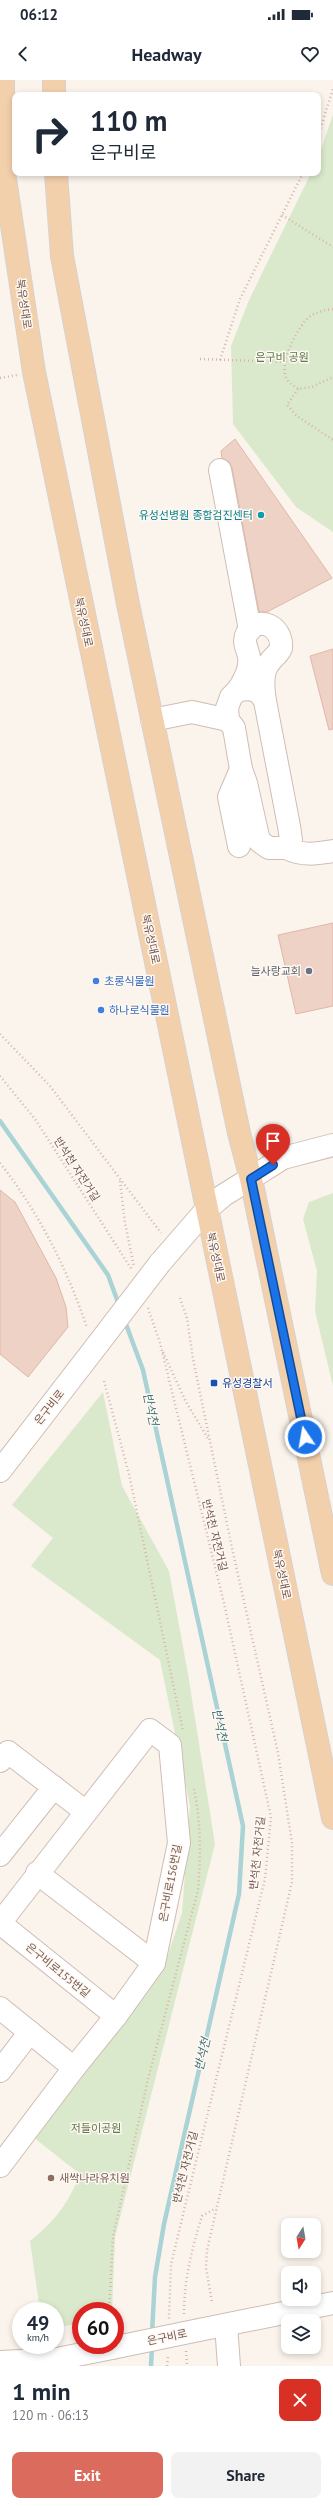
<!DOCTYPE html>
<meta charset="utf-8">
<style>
:root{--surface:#fff;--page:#f2f2f3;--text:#1f2937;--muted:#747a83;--accent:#da6b5d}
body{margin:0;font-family:"PT Sans","Noto Sans KR",sans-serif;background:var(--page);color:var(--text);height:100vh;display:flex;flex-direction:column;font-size:15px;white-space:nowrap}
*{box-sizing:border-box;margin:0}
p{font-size:13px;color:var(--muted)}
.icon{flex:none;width:22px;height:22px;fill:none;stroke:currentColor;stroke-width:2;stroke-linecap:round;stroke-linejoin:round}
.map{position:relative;height:2286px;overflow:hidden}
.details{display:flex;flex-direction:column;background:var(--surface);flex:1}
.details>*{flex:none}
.hud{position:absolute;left:12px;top:12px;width:309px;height:84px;border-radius:8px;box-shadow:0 2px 6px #0003;background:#fff;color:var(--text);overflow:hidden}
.needle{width:26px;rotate:191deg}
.buttons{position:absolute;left:281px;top:2138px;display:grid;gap:8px}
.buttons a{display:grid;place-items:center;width:40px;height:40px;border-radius:8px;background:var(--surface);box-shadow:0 2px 6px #0003;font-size:20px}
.speed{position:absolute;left:12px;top:2222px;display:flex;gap:8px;font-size:20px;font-weight:700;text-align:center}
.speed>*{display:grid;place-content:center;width:52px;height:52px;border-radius:50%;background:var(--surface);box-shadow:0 2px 6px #0003;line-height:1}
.speed small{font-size:10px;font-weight:400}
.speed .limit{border:6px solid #d22;background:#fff;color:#111}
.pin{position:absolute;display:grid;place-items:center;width:34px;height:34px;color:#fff;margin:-41px -17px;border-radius:50% 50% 50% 0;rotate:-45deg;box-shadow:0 0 4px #0007}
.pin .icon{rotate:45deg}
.me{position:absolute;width:44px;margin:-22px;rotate:348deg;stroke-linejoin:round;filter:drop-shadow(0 0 3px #0008)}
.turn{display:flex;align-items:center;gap:14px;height:84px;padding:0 12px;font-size:18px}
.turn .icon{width:52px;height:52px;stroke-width:2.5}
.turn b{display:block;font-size:28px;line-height:34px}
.round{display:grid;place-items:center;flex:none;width:42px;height:42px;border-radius:8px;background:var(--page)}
.headline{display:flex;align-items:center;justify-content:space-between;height:68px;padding:0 12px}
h1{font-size:24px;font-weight:800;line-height:30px}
.action{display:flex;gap:8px;margin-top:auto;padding:8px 12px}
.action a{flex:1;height:46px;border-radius:8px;background:var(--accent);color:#fff;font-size:16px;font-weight:800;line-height:46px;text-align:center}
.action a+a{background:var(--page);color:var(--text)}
.status{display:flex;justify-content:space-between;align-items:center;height:28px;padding:0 20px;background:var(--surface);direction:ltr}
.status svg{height:11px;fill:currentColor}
header{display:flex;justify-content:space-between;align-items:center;height:52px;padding:0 12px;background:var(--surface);font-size:18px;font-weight:800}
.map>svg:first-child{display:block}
.green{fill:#dae9cb}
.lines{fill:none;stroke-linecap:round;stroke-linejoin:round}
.stream{stroke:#a9d3d5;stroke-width:4.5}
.building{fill:#eed2c6;stroke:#e0b7a8}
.minor-casing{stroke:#cfbdb5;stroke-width:24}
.major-casing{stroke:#d8d1ce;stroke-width:24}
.path{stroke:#d4b5a9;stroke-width:2.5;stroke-dasharray:1 3;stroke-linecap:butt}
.minor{stroke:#fff;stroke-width:22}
.major{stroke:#f3d0ac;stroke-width:22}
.minor-bridge-casing{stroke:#cfbdb5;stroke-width:24;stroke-linecap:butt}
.minor-bridge{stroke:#fff;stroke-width:22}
.route-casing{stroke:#114b97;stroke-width:10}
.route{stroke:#1a73e8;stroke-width:7}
.culture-dot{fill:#0f9aa8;stroke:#fef8f3;stroke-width:1.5}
.worship-dot{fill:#6b7280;stroke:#fef8f3;stroke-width:1.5}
.shop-dot{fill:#3f7fe0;stroke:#fef8f3;stroke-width:1.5}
.transit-dot{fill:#1a4fb4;stroke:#fef8f3;stroke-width:1.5}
.education-dot{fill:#8d6e63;stroke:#fef8f3;stroke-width:1.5}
.labels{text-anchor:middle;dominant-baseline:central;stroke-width:3;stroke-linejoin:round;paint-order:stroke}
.street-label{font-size:11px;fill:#755950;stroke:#fef8f3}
.park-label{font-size:11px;fill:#5d7949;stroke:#fef8f3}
.culture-label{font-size:11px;fill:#0d838f;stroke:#fef8f3;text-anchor:end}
.worship-label{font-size:11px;fill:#5b616d;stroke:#fef8f3;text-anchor:end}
.shop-label{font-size:11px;fill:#366cbe;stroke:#fef8f3;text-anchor:start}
.transit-label{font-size:11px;fill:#164399;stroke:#fef8f3;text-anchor:start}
.education-label{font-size:11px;fill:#785e54;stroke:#fef8f3;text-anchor:start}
.water-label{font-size:12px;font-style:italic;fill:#457678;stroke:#fef8f3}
</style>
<div class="status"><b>06:12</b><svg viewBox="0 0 49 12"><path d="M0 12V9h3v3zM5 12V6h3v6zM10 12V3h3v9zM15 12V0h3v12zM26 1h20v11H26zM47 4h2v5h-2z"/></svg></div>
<header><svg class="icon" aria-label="back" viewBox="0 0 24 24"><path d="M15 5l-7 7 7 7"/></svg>Headway<svg class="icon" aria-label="heart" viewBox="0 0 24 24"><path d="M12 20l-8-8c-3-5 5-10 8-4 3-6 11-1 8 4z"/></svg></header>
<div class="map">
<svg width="333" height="2286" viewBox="0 0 333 2286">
<rect width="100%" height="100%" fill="#fbf4ec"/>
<g class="green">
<path d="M333,34V452L296,427L233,344L231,266L249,220L311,93H318V79Z"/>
<path d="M333,1113V1306L315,1231L317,1191L303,1139L309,1122Z"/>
<path d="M103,1312L122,1406L169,1491L188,1594L215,1764L115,2157L112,2231H81V2243L55,2248V2231H40L30,2161C55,2141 68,2124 80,2094L33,2057L162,1892L182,1833L190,1726L160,1580L31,1486L53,1458L12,1425Z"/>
</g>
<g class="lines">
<g class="stream">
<path d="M0,1041L108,1195L119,1225"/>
<path d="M124,1239L143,1290L243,1746L239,1814L164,2144L155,2197L152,2254"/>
<path d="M151,2286L152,2266"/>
</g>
</g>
<g class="building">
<path d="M235,359L332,498L267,532H259L232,388L229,382L222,378L221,371Z"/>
<path d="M333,569V649L329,650L310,576Z"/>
<path d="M333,843V926L296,934L278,855Z"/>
<path d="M0,1110L15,1122L56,1198L66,1227L68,1247L28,1297L0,1274Z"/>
</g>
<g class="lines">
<g class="minor-casing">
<g id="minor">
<path d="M220,390L250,550"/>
<path d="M250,609L259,612L265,621L289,746L291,760L286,768H269L259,761L246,703L241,689L234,648L228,640L227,628L231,617L238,610Z"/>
<path d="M238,610C244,601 251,589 249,577C248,569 242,563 247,553C259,534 283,547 281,568C278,575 273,577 269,583C261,593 263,609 265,621"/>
<path d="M152,640L192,632L228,640"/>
<path d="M239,766L229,717L241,689"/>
<path d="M286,768C303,776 315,774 333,771"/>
<path d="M160,1183L206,1130L224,1115L283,1078L333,1065"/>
<path d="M0,1391L98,1264"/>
<path d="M0,1681L8,1672L86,1732"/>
<path d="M0,1775L54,1707"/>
<path d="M37,1793L154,1883"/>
<path d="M0,1843L150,1650L170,1665L179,1763L154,1883L116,1936L74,1988L0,2086"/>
<path d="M0,1843L116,1936"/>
<path d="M0,1928L74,1988"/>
<path d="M0,1991L30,1952"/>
<path d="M226,2245L229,2286"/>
<path d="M199,2250L333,2223"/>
<path d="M0,2282L57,2279L112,2268"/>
</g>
</g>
<g class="major-casing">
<g id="major">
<path d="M3,0L4,92L34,292L333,1738"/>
<path d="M54,15V0"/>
<path d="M56,93L62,176L128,524L239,1053L251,1099L333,1494"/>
</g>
</g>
<g class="path">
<path d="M318,56L333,9"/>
<path d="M282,135L333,167"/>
<path d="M333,229C323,230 312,233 305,241C295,254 277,286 288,301C290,304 295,306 298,309L312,307L333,297"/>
<path d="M200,279L285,282"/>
<path d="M220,280L240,219L303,93"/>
<path d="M0,298L17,295"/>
<path d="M298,309L287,325L297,336L333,360"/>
<path d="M0,954L50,1006L161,1153"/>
<path d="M0,996L35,1039L132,1190"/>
<path d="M0,1083C39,1133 67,1188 87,1248"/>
<path d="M120,1101L125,1143L134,1187"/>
<path d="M180,1218L187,1238L193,1279L232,1468L278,1673L292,1763V1802L207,2170L206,2188L212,2222"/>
<path d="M148,1228L160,1263L224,1523L271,1737L265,1799L171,2184L169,2239"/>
<path d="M163,1272L186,1322L209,1360"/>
<path d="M104,1301L129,1394L183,1651"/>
<path d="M109,2231L113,2157L148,1999L198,1810C201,1775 201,1743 194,1709"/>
<path d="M184,2234C184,2200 192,2168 202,2136L216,2128"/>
<path d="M186,2271L187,2286"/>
<path d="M167,2286L168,2276"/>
</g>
<use href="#minor" class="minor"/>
<use href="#major" class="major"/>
<g class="minor-bridge-casing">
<g id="minor-bridge">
<path d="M98,1264L160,1183"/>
<path d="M112,2268L199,2250"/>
</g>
</g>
<use href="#minor-bridge" class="minor-bridge"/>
</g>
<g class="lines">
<g class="route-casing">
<path id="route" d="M273,1085L251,1099L305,1357"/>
</g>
<use href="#route" class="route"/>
</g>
<circle class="culture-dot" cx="261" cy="435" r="4"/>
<circle class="worship-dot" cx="309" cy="891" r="4"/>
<g class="shop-dot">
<circle cx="96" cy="901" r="4"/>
<circle cx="101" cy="930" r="4"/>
</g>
<rect class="transit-dot" x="210" y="1299" width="8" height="8" rx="2"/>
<circle class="education-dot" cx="51" cy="2098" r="4"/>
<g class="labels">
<g class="street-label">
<text transform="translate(24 224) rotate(82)">북유성대로</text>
<text transform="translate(84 542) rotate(78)">북유성대로</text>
<text transform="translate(151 859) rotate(78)">북유성대로</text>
<text transform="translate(77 1089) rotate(57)">반석천 자전거길</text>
<text transform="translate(216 1177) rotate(78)">북유성대로</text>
<text transform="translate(49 1327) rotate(-52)">은구비로</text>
<text transform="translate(215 1455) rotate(76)">반석천 자전거길</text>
<text transform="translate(282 1494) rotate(78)">북유성대로</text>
<text transform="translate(257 1773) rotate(-84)">반석천 자전거길</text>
<text transform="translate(170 1803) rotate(-79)">은구비로156번길</text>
<text transform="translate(58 1890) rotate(39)">은구비로155번길</text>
<text transform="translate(185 2087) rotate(-76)">반석천 자전거길</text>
<text transform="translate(167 2257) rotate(-12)">은구비로</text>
</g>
<g class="park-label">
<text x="282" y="277">은구비 공원</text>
<text x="96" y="2048">저들이공원</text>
</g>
<g class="culture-label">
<text x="253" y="435">유성선병원 종합검진센터</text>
</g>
<g class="worship-label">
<text x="301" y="891">늘사랑교회</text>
</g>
<g class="shop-label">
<text x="104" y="901">초롱식물원</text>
<text x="109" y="930">하나로식물원</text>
</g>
<g class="transit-label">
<text x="222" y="1303">유성경찰서</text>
</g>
<g class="education-label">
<text x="59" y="2098">새싹나라유치원</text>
</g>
<g class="water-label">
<text transform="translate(151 1329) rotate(78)">반석천</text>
<text transform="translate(220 1645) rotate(78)">반석천</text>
<text transform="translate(202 1974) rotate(-77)">반석천</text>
</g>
</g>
</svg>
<div class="buttons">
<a><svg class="needle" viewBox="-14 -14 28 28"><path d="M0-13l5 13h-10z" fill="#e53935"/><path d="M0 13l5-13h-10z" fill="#747a83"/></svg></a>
<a><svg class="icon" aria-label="sound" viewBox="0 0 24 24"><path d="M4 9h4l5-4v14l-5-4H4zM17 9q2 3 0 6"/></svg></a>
<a><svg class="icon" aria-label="layers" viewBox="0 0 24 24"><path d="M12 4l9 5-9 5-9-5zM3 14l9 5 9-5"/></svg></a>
</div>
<div class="speed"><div>49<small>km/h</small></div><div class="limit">60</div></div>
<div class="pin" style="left:273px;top:1085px;background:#d93025"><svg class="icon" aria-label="arrive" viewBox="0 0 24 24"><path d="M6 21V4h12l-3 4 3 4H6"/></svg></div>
<svg class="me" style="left:305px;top:1357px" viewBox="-20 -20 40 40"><circle r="17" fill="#1a73e8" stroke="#fff" stroke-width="3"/><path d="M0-11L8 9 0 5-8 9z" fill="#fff"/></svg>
<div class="hud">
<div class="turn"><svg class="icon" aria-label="right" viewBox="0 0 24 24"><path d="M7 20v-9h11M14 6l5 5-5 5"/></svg><div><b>110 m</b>은구비로</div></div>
</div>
</div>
<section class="details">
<div class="headline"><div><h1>1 min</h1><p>120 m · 06:13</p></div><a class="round" style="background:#d93025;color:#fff"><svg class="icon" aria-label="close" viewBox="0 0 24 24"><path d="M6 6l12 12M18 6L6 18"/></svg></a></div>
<div class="action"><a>Exit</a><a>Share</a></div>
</section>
